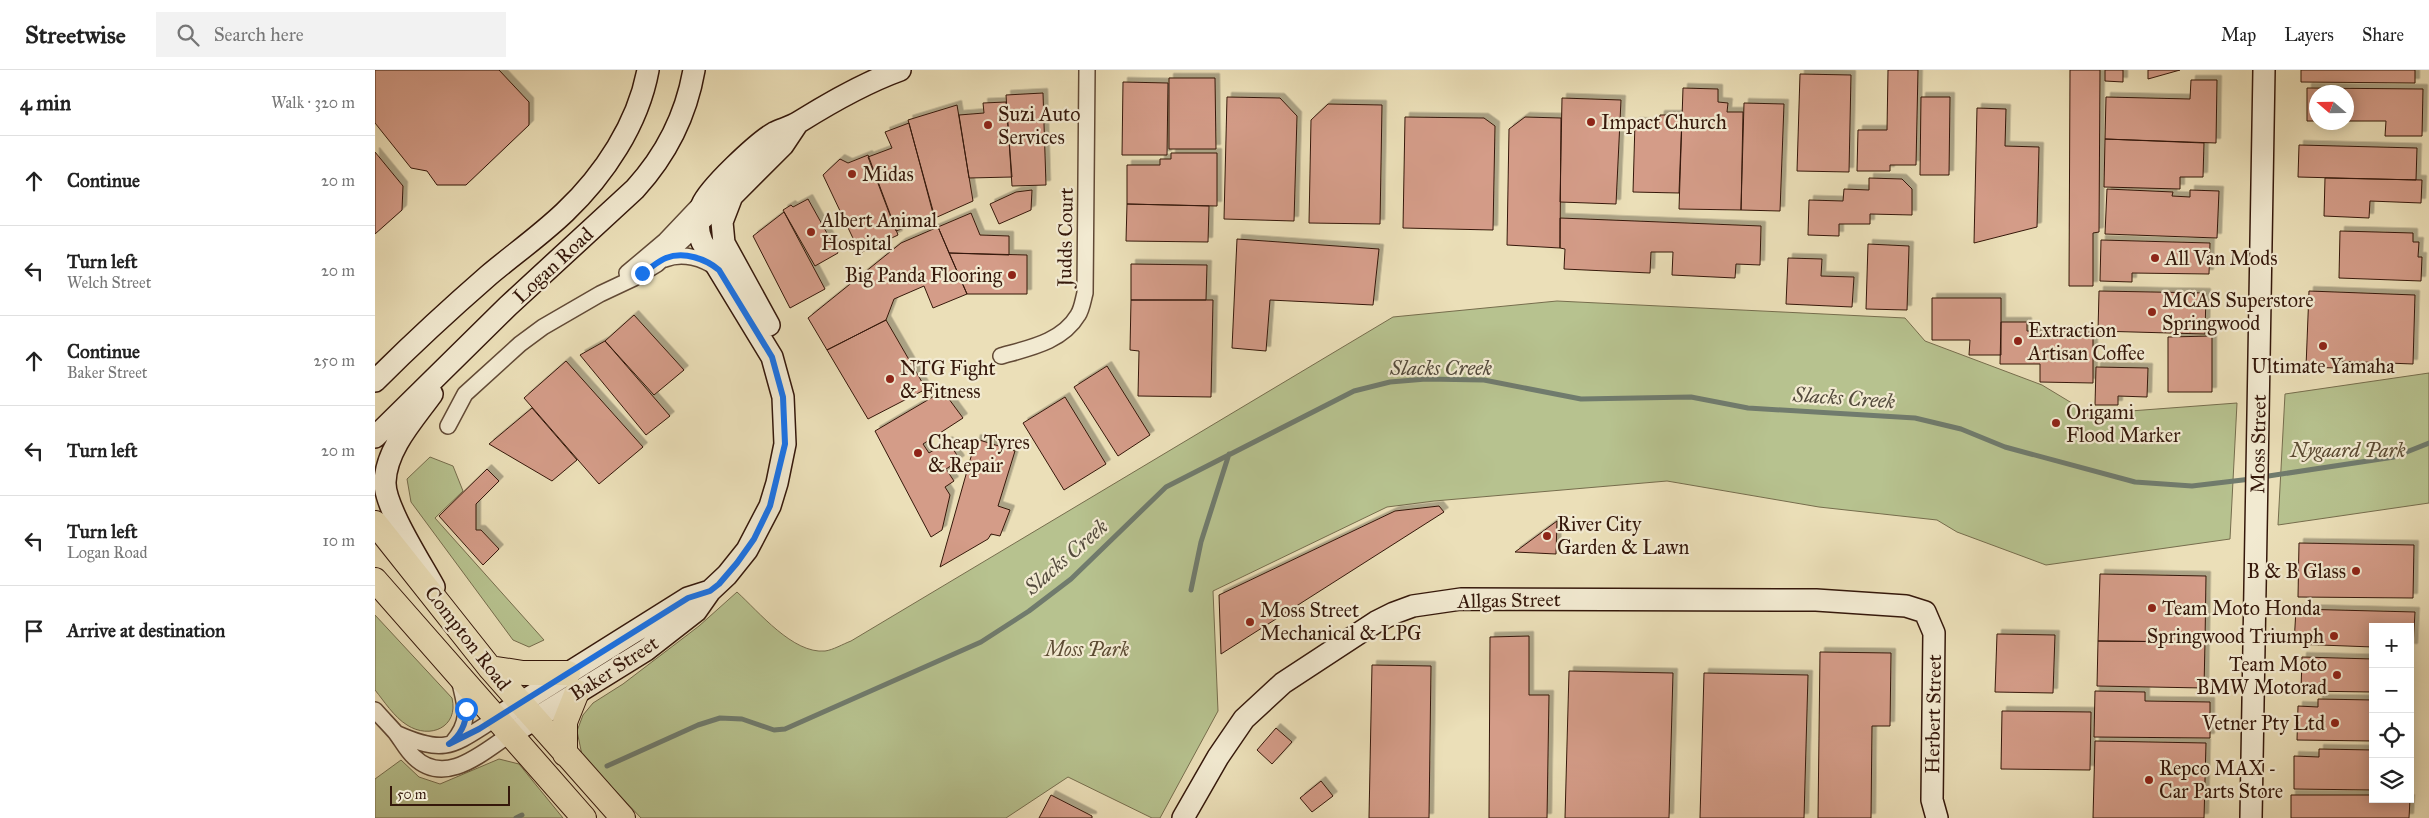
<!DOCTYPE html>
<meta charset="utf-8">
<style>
body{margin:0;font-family:"IM FELL Great Primer",serif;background:#f2f2f2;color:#222}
.controls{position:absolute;right:15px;bottom:15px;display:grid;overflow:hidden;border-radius:0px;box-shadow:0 2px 12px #0003}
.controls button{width:45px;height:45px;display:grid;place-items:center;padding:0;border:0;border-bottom:1px solid #e0e0e0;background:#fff;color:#222;font:25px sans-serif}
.compass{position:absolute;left:1934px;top:15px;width:45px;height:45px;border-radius:50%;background:#fff;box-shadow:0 2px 12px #0003;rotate:290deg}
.scale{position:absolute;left:15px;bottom:12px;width:120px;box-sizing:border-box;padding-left:5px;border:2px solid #35180b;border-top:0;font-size:14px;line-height:18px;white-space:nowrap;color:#35180b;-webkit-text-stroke:4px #f2ead1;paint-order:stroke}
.stop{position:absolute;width:15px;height:15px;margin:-11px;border:4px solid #1a73e8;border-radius:50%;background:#fff}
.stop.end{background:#1a73e8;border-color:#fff;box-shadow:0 1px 5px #0008}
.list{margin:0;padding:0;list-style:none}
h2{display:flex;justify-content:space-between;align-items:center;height:65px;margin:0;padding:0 20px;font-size:21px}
h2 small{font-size:16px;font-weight:400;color:#767676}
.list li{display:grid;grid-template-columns:32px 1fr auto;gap:15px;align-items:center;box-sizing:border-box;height:90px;padding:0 20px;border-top:1px solid #e0e0e0}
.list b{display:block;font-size:19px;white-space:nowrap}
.list p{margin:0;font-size:16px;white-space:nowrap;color:#767676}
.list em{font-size:16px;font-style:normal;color:#767676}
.icon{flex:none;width:28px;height:28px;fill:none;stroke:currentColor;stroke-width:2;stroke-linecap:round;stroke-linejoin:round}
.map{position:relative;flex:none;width:2054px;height:748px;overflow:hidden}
header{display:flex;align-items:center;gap:30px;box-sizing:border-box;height:70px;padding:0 25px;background:#fff;border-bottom:1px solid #e0e0e0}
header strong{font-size:24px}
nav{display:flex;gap:28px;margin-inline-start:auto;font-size:18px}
.search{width:350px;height:45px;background:#f2f2f2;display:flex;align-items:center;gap:12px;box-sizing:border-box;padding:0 18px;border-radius:0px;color:#767676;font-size:19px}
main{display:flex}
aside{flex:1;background:#fff}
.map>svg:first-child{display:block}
.green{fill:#b7c28f;stroke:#766d4d}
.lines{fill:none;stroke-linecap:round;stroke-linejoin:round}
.stream{stroke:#707b6d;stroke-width:5}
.building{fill:#d49c88;stroke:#35180b;filter:url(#shadow)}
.street-casing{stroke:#624a36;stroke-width:18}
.secondary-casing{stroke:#35180b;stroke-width:24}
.primary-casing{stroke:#35180b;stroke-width:26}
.street{stroke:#f2ead1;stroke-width:15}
.secondary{stroke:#f2ead1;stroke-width:21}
.primary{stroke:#ebdfb8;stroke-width:24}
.route{stroke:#1a73e8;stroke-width:6}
.poi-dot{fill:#8f2418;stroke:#f2ead1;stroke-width:2}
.labels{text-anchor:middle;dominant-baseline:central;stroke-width:4.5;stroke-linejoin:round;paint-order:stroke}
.poi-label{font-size:20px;fill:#35180b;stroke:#f2ead1;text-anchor:start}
.street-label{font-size:20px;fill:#35180b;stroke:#f2ead1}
.park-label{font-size:20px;font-style:italic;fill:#5c4b33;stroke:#f2ead1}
.water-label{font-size:21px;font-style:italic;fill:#534a3c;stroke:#f2ead1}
</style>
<header>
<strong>Streetwise</strong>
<div class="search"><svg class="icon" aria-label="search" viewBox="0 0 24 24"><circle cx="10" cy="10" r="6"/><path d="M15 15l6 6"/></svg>Search here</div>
<nav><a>Map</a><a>Layers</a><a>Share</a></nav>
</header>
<main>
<aside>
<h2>4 min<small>Walk · 320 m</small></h2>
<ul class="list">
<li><svg class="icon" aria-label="ahead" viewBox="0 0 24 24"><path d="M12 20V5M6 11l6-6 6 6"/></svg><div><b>Continue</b></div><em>20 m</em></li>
<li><svg class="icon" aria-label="left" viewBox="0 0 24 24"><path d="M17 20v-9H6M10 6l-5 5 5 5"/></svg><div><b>Turn left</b><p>Welch Street</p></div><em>20 m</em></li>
<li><svg class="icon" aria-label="ahead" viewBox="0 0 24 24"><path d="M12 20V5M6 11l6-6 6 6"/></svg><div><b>Continue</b><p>Baker Street</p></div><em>250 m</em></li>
<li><svg class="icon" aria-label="left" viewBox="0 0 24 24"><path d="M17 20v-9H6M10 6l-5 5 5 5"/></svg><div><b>Turn left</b></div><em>20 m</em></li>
<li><svg class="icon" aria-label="left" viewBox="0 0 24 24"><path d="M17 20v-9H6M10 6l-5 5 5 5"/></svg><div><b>Turn left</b><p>Logan Road</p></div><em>10 m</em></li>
<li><svg class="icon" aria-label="arrive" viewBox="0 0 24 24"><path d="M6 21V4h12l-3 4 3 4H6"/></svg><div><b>Arrive at destination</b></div></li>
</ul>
</aside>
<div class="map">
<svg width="2054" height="748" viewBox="0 0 2054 748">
<defs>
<filter id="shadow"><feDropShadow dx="4.5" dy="-4.5" stdDeviation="0" flood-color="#0004"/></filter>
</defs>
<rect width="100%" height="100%" fill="#ebdfb8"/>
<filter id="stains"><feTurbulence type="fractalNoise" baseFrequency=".004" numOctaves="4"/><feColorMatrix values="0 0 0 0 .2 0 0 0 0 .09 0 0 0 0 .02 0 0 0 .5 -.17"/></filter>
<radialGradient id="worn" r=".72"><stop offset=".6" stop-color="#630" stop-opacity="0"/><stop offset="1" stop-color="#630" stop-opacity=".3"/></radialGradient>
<path class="green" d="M1182 231 1530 248 1550 271 1667 315 1715 344 1862 333 1855 469 1671 495 1582 462 1562 450 1444 437 1292 411 1059 431 1012 437 838 521 843 641 785 748H777L693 707 631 748H266L207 685 202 661 208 645 218 633 248 614 324 556 362 522C384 542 418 584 450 581 458 580 468 574 476 571L1018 247Z
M2054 303V433L1903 455 1910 324Z
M55 387 78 396 88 421 60 448 169 570 154 577 138 570 36 432 32 409Z
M0 545 77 628C84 657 55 670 32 655 19 647 9 631 0 620Z
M124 689 144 694 188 748H0V709L26 690 44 707 65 714Z"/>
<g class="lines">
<path class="stream" d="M1887 407 2019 387 2054 373
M816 520 826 472 854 384
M232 696 323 655 345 648 367 649 399 660 410 659 606 572 654 541 696 509 791 417 979 321 1015 312 1051 309 1109 310 1206 329 1316 327 1373 338 1540 348 1586 359 1630 377 1760 412 1817 416 1876 409
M141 748 147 745"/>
</g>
<path class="building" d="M0 0H124L154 32V55L91 115H62L52 101 36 98 0 53Z
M1513 0H1543L1541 95H1515V101H1482L1483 60H1512Z
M1695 0H1725L1724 162 1718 163V216H1694Z
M1730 0H1748V12L1730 11Z
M1773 0H1805L1773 9Z
M1926 0H2040V13L1926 12Z
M1425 4 1476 5 1474 102 1422 101Z
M794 8H840L841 79H794Z
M1816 10H1842L1841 73 1730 69 1731 27 1815 29Z
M748 12 793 13 792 85H747Z
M1308 18 1343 19V32L1353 33 1352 42H1368L1366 140 1304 139Z
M1932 18 2048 19 2047 66H2010L2011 51H1972V22H1942V51H1932Z
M668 23 671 115 637 116 631 25Z
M852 27 905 28 922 46 919 151 849 149Z
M1546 27H1575L1574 105H1545Z
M1187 28 1246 30 1241 134 1185 132Z
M631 32 637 107 594 108 584 45 609 43 608 33Z
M1369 33 1409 34 1405 141 1366 140Z
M953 34 1007 35 1005 154 934 153 936 50Z
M582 35 598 131 560 148 533 50Z
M1602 38 1631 39 1630 76 1664 77 1662 157 1599 173Z
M1285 45H1307L1304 123 1258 122 1260 52 1284 53Z
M1030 47 1109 48 1120 56 1118 160 1028 158Z
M1150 47 1186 48 1185 178 1132 175 1134 59Z
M534 53 559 147 521 161 493 87 517 78 510 62Z
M1730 69 1829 73 1828 107H1805V119L1729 117Z
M1924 75 2042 78 2041 110 1923 107Z
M0 82 28 116 27 140 0 164Z
M796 83H842V136L752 134V95H785V89H796Z
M493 85 523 165 485 183 448 105 465 89 473 93Z
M1494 108 1527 109 1537 119V145L1495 144V154H1464V166L1433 165 1434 130 1468 131 1469 119 1494 120Z
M1950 108 2047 110 2046 133 1995 131 1994 148 1949 146Z
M1732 119 1798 122 1797 126 1815 127V120L1844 121 1842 168 1730 164Z
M657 120 656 140 624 154 615 134 641 122Z
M433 129 463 183 440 196 408 140 416 135 418 137Z
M752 134 834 136 833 172 751 171Z
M409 142 450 219 415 238 378 166Z
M596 143 605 165 634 166V185L574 183 563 157Z
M1185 148 1386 156 1385 195 1361 194 1360 208 1297 205 1298 182H1276L1275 203 1189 199 1190 179 1185 178Z
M563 157 592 224 558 238 549 216 519 229 511 250 452 280 433 248 526 173Z
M1965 161 2038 163V172H2044L2043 187H2047L2046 211 1964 208Z
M862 169 1004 179 998 235 895 230 891 281 857 278Z
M1726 170 1835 173 1834 204 1757 203V212L1725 211Z
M1493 174 1534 176 1532 240 1491 239Z
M574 183 652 185V224H592Z
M1413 188 1447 189 1446 206 1479 207 1477 237 1411 234Z
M756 194 832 195 831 230H756Z
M1724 221 1831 223 1830 264 1723 261Z
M1934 221 2040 225 2038 294 1961 291V298L1931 297Z
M1557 228H1626V285H1594L1595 270H1557Z
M756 230H838L836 327 763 326 764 281 755 280Z
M259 245 309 300 279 325 230 271Z
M511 250 551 319 493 349 452 280Z
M1626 252H1652V261L1718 262V313L1665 312V294H1625Z
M1837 266V322H1793V267Z
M230 271 295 346 271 365 205 285Z
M191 291 268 377 224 414 149 328Z
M732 296 775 365 743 386 699 317Z
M1721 297 1773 298 1772 327 1743 326V335H1720Z
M568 321 588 348 548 374 554 383 573 371 585 390 571 399 579 411 570 417 575 425 567 460 556 467 500 361Z
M690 327 731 394 689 420 648 353Z
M157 338 202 390 177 411 114 374Z
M601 369 640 381 623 436 635 440 625 466 616 464 613 469 565 497Z
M112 399 124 411 101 434V460H106L124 479 108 495 64 446Z
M1064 436 1069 442 846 584 844 525 1020 441Z
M1182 451 1181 484 1140 482Z
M1924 473 2039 475 2038 528 1923 527Z
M1725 504 1831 506 1830 572 1723 571Z
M1921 539 2040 542 2038 578H2035V557H1998V577L1919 574Z
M1622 564 1680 565 1678 623 1620 622Z
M1154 566V625H1174L1172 748H1114L1115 567Z
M1723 571 1830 572 1829 618 1722 616Z
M1445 582 1516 583 1515 656H1497L1496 748H1443Z
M1927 587 1998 589V622L1926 621Z
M997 595 1056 596 1054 748H994Z
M1194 601 1298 603 1294 748H1190Z
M1329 603 1433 605 1429 748H1325Z
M1720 621 1770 622V631L1835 632V668L1719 667Z
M1943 629 1998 630V671L1922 670 1923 636 1943 637Z
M1627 641 1716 642 1715 700 1626 699Z
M901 658 917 672 897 694 882 680Z
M1720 671 1831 673 1829 748H1718Z
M1944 679 1998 680V720L1919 719V686L1944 687Z
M946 711 958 726 937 742 925 728Z
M676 725 717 746V748H664Z
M1916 725H1998V729H2035L2034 748H1916Z"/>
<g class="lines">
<g class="street-casing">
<path id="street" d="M290 189C308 182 328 188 343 199
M252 203 290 171 326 133
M626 286C654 278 687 272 703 245 707 239 708 230 710 223L712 0
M73 356 90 324 145 274 168 257 225 224 259 208 282 194 355 127
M0 640C7 648 14 655 21 663 27 671 32 681 39 687 70 717 107 683 134 665
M23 664C71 685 77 676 120 649
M78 672C97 649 90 636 84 609"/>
</g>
<g class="secondary-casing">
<path id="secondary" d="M394 255 349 173 347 152 357 126 408 75 422 54
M0 311C37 274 75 239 114 205 139 184 166 165 190 142 229 105 263 54 273 0
M57 324C39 349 11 379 10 412 9 436 46 493 59 517
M0 367 133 236 260 119C291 85 311 46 319 0
M120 649 313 528 335 521
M134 665 271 580 321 541 335 521 352 505 372 480 395 436 402 413 410 374 408 327 397 287 327 172C322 160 322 147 327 135 334 118 382 73 399 63 407 59 416 57 424 52 456 32 489 13 525 0
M808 748 843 687 869 649 908 613 1001 552 1019 543 1038 536 1086 529 1441 530 1531 536 1550 542 1559 563 1557 730 1562 748
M1876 748 1889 0"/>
</g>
<g class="primary-casing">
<path id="primary" d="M0 453 115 598 248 748
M0 510 209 748
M115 598 148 603H193
M190 684V652L202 622"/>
</g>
<use href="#street" class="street"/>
<use href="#secondary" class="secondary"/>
<use href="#primary" class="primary"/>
</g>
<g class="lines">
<path class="route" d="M91 639C92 653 85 666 74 674L104 659 313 528 335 521 344 514 362 493 379 469 395 436 410 374 408 327 397 287 344 200C331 189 309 181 291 188 283 191 275 199 267 203"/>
</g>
<g class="poi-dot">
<circle cx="1216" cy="52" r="5"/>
<circle cx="613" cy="55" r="5"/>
<circle cx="477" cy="104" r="5"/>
<circle cx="436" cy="162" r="5"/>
<circle cx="1780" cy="188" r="5"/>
<circle cx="637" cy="205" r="5"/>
<circle cx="1777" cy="242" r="5"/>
<circle cx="1643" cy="271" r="5"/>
<circle cx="1948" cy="276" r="5"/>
<circle cx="515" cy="309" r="5"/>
<circle cx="1681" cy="353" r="5"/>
<circle cx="543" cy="383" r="5"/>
<circle cx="1172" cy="466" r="5"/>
<circle cx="1981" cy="501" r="5"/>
<circle cx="1777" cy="538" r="5"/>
<circle cx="875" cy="552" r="5"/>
<circle cx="1959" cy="566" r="5"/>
<circle cx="1962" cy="605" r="5"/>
<circle cx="1960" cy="653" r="5"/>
<circle cx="1774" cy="710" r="5"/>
</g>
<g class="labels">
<g class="poi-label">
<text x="623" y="44">Suzi Auto<tspan x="623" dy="23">Services</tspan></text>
<text x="1226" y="52">Impact Church</text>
<text x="487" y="104">Midas</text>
<text x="446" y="150">Albert Animal<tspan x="446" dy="23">Hospital</tspan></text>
<text x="1790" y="188">All Van Mods</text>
<text x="627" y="205" text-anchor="end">Big Panda Flooring</text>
<text x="1787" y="230">MCAS Superstore<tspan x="1787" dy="23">Springwood</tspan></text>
<text x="1653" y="260">Extraction<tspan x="1653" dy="23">Artisan Coffee</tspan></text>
<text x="1948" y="296" text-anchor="middle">Ultimate Yamaha</text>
<text x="525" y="298">NTG Fight<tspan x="525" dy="23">&amp; Fitness</tspan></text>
<text x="1691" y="342">Origami<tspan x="1691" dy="23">Flood Marker</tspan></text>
<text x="553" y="372">Cheap Tyres<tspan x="553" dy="23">&amp; Repair</tspan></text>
<text x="1182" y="454">River City<tspan x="1182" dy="23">Garden &amp; Lawn</tspan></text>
<text x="1971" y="501" text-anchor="end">B &amp; B Glass</text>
<text x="1787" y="538">Team Moto Honda</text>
<text x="885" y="540">Moss Street<tspan x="885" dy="23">Mechanical &amp; LPG</tspan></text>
<text x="1949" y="566" text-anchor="end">Springwood Triumph</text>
<text x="1952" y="594" text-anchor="end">Team Moto<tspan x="1952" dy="23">BMW Motorad</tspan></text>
<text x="1950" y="653" text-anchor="end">Vetner Pty Ltd</text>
<text x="1784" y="698">Repco MAX -<tspan x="1784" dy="23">Car Parts Store</tspan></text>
</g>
<g class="street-label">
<text transform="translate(690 167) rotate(-89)">Judds Court</text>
<text transform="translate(178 195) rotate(-43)">Logan Road</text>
<text transform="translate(1883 374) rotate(-89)">Moss Street</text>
<text transform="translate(1134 530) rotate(-1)">Allgas Street</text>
<text transform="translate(93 568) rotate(52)">Compton Road</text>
<text transform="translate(239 598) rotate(-33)">Baker Street</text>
<text transform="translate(1558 644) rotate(-89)">Herbert Street</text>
</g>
<g class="park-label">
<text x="1973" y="380">Nygaard Park</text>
<text x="712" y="579">Moss Park</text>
</g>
<g class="water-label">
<text x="1066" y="298">Slacks Creek</text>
<text transform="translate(1469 328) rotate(4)">Slacks Creek</text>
<text transform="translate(691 487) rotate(-41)">Slacks Creek</text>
</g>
</g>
<rect width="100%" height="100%" filter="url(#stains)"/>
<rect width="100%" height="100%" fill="url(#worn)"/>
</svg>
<div class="controls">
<button>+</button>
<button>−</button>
<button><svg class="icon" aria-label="locate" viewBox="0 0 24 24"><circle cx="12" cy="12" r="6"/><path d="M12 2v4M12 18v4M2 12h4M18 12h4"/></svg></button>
<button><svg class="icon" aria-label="layers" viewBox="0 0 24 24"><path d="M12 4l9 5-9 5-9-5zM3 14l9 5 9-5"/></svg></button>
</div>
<svg class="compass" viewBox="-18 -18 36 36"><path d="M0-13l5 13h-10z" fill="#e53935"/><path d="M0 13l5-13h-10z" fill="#767676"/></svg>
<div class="scale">50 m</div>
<div class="stop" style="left:91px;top:639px"></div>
<div class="stop end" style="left:267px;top:203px"></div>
</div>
</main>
